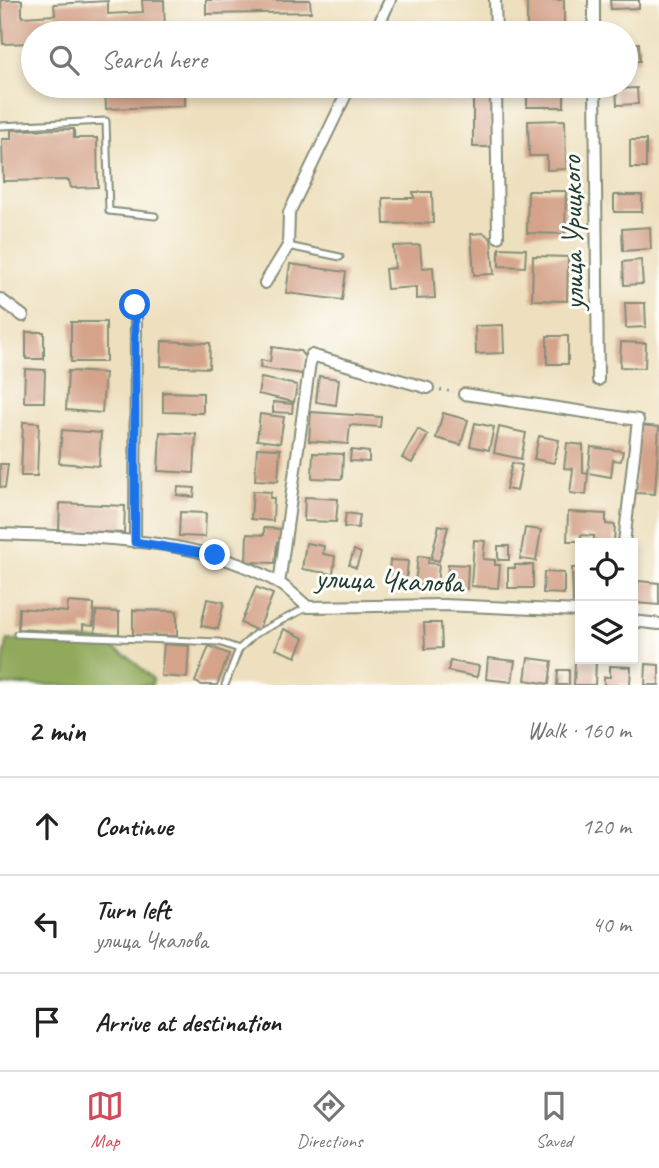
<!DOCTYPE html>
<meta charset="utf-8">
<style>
body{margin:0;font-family:Caveat,sans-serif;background:#f2f2f2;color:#222}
.controls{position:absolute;right:21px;bottom:21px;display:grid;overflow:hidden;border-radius:0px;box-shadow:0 4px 10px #0003}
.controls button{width:63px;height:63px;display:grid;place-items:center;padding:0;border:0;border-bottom:2px solid #e0e0e0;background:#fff;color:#222;font:35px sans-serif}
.stop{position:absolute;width:21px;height:21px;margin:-16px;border:5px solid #1a73e8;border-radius:50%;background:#fff}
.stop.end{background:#1a73e8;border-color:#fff;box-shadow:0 2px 7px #0008}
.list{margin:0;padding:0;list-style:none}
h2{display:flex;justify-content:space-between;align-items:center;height:91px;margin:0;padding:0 28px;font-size:30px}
h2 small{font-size:23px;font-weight:400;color:#767676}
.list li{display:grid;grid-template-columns:46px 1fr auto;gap:21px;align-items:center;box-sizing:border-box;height:98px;padding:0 28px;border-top:2px solid #e0e0e0}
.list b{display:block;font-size:26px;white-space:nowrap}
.list p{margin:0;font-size:23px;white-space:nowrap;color:#767676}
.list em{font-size:23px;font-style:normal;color:#767676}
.icon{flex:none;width:38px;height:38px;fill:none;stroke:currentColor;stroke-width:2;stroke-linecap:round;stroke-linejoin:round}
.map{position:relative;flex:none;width:659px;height:685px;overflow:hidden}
.search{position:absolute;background:#fff;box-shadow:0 4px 10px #0003;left:21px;right:21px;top:21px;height:77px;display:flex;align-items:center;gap:18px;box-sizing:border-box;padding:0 24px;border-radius:38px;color:#767676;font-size:26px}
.sheet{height:385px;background:#fff}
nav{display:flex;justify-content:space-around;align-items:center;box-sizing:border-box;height:98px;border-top:2px solid #e0e0e0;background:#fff;font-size:19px;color:#767676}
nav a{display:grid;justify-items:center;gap:4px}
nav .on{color:#d1495b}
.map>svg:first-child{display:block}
.forest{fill:#90a95a;stroke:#587347;stroke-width:2}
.building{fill:#d4a38a}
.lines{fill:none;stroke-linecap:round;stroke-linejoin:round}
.lane-casing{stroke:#868e79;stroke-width:9}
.street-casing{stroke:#868e79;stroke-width:14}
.path{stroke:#868e79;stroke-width:2.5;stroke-dasharray:2 5;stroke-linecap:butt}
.lane{stroke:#fff;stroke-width:5}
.street{stroke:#fff;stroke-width:10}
.route{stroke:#1a73e8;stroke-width:9}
.labels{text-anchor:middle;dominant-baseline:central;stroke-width:6;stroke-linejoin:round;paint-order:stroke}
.street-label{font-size:30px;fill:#1f3d34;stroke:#fdfcf7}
</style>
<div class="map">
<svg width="659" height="685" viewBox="0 0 659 685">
<rect width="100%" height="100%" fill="#fdfcf7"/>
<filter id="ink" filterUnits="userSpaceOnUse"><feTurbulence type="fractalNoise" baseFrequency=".0143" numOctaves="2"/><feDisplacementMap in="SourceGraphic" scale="14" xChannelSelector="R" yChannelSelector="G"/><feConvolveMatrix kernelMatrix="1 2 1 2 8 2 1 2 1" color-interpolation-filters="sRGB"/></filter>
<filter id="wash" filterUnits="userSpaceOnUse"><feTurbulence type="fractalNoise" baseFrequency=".00686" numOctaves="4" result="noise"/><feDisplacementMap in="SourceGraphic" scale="28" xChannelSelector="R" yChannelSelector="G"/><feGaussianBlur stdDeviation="1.57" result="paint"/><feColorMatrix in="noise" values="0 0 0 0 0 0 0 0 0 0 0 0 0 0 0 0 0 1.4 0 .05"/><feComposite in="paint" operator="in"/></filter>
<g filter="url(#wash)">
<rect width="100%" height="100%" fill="#eee0be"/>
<path class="forest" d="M7 640H98L129 657 153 679 152 685H0Z"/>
<g id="blocks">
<path class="building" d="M1 0H22V17L55 15 54 4 108 1V14L143 12 142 0H164L165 33H33V43L3 44Z
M206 0H310L311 12 206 14Z
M527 0H564V33H527Z
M610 0H639V8L611 9Z
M626 43H639L640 61H626Z
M105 86H185V106L106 109Z
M473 86H492V147H473Z
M527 86H564V107H527Z
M637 88 638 104 617 105 616 89Z
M565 120 566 169 547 170V156H529L528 121Z
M74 129V138H97L98 187 71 188 69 180 3 181 2 139H11V130Z
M630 140H646V168H630Z
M528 191H566L565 234 527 233Z
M413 192H432L433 223 384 224 383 198H414Z
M614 195H642V212H614Z
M650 227 651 249 623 251 622 229Z
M484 233 491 239 494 274 474 275 471 234Z
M420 245 422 268 433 267 435 298 416 299V287L387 289 385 269 395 268 393 246Z
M499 248 526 249 525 267 499 266Z
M533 256 568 257 567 301 532 300Z
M641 260 643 284 624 285 623 262Z
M290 264 346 272 342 300 286 293Z
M625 303H645L646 327 626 328Z
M71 322H106V362H71Z
M503 325 504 353 476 354 475 326Z
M26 332H44V359H26Z
M547 336H568V364H547Z
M162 341 210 343 209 368 161 366Z
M621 342 646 343 645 368 620 367Z
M272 347 300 351 305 357 303 374 260 368 261 360 270 362Z
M25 369 45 370 44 402H24Z
M68 371 105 373 102 413 66 410Z
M319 376 339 379 336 405 316 402Z
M261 378 297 385 294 402 258 394Z
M163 392 203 393V413L163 412Z
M273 402 293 404 292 413 273 412Z
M311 412 381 417 380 427 350 425 348 444 309 441Z
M443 413 468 420 461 445 436 438Z
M260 414 284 417 280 443 257 440Z
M23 422 39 423 37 476H21Z
M475 423 494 427 489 450 470 446Z
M639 425 659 427 655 494 635 493Z
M499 427 526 433 521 459 494 453Z
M418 429 428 435 412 463 402 458Z
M62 430 101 433 99 466 59 463Z
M160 432 196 434 194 473 158 471Z
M539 436 559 440 554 463 534 459Z
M567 443 583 445V473L588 474 586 495 570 493 573 469 564 468Z
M591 447 623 451 621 461 613 460 611 477 588 473Z
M257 448 280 449 278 481 255 480Z
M351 450 369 452V462L350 461Z
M313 453 343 454 342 479 312 478Z
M512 463 522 465 517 491 506 489Z
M0 464H8L5 488 0 487Z
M178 487 195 488 194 497 177 495Z
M253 491 271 492 270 498H274L273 521 251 519Z
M305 497 338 499 336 522 304 521Z
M60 503 125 506 124 533 59 530Z
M180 512 206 513 205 537 179 536Z
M568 512 606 514V524L615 525 614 543H594V536L581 535V541H567Z
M346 513 360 515 358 528 344 527Z
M439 525 448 527 439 561 431 559Z
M264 528 282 529 281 542H277L275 563 246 562 247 534 264 535Z
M525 528 541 530 536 561 520 559Z
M474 540 485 541 483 559 495 560V565H500L498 588 471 586Z
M306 543 324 546 323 554 335 556 333 574 302 569Z
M498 546H509V560H498Z
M354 550 361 553 356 568 349 565Z
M418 556 429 557 428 563 439 564 437 586 415 584Z
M390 560 408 561 406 584 388 583Z
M448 564 468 565 467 589 447 588Z
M515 565H533V588H508V568H515Z
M572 568H580V602H573Z
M544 572 564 573V594L543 593Z
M638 581 659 583V605L636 603Z
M256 587 273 594 258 631 241 623Z
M207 599 224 602 218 629 201 626Z
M68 602 94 604 93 626 83 625V633L18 629 19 608 67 612Z
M133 610 177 611V636L133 635Z
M96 611 119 612V634L95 633Z
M424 623H441L442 648 425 649Z
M284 629 304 638 296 657 276 649Z
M164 644 189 646 187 678 161 676Z
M209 646 229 654 217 685H202L195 682Z
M488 658 515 661 512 682 486 679Z
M528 658 552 661 549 684 525 680Z
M575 660 596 661 595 685H574Z
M450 661 479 666 477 677 448 671Z
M646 664 659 665V685H645Z
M610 666 631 667 630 685H604V677H610Z
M558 670H569V685H557Z"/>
</g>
</g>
<g filter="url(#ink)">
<use href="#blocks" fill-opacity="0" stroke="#868e79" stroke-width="2"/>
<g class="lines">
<g class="lane-casing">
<path id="lane" d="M0 126 106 121 109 211 155 216
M288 246 340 257
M17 634 219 642 239 649
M225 685 239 649 255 634 308 607"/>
</g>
<g class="street-casing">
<path id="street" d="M495 0 496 33
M594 0V33
M375 33 390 0
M496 86 498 237
M595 86 598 380
M265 283 288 246 289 213 350 86
M0 299 23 316
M464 394 638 420 624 543
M0 534C93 538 195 535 279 583 289 589 298 599 308 607L444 605 580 611
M135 542 136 305
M279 584 311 355 428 388
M633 621 659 624"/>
</g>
<path class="path" d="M440 390 454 392"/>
<use href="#lane" class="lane"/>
<use href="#street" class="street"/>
</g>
</g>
<g class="lines" filter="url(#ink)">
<path class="route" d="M135 305V542L215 555"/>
</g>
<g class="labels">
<g class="street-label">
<text transform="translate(572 233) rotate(-91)">улица Урицкого</text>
<text transform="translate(389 580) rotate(2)">улица Чкалова</text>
</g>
</g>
</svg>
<div class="controls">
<button><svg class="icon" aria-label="locate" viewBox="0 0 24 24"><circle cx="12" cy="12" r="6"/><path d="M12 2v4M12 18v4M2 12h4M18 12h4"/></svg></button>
<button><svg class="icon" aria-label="layers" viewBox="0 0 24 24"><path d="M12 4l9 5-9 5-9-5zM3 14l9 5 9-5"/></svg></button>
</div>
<div class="stop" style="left:135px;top:305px"></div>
<div class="stop end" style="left:215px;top:555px"></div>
<div class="search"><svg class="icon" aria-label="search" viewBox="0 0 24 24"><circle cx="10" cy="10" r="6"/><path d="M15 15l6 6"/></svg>Search here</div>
</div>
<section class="sheet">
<h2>2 min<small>Walk · 160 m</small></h2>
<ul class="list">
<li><svg class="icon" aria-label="ahead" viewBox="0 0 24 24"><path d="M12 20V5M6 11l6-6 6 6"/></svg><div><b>Continue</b></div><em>120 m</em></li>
<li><svg class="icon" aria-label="left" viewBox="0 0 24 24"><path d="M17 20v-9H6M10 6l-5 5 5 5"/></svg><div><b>Turn left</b><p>улица Чкалова</p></div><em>40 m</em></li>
<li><svg class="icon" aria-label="arrive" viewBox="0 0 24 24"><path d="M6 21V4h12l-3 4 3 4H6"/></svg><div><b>Arrive at destination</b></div></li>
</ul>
</section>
<nav>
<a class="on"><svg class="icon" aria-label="map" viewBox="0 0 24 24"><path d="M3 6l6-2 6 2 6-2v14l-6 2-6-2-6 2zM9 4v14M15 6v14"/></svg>Map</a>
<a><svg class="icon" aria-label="directions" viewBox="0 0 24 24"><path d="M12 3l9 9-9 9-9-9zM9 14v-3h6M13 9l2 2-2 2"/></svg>Directions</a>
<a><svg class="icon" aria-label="saved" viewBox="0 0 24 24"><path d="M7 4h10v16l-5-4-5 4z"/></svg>Saved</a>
</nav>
